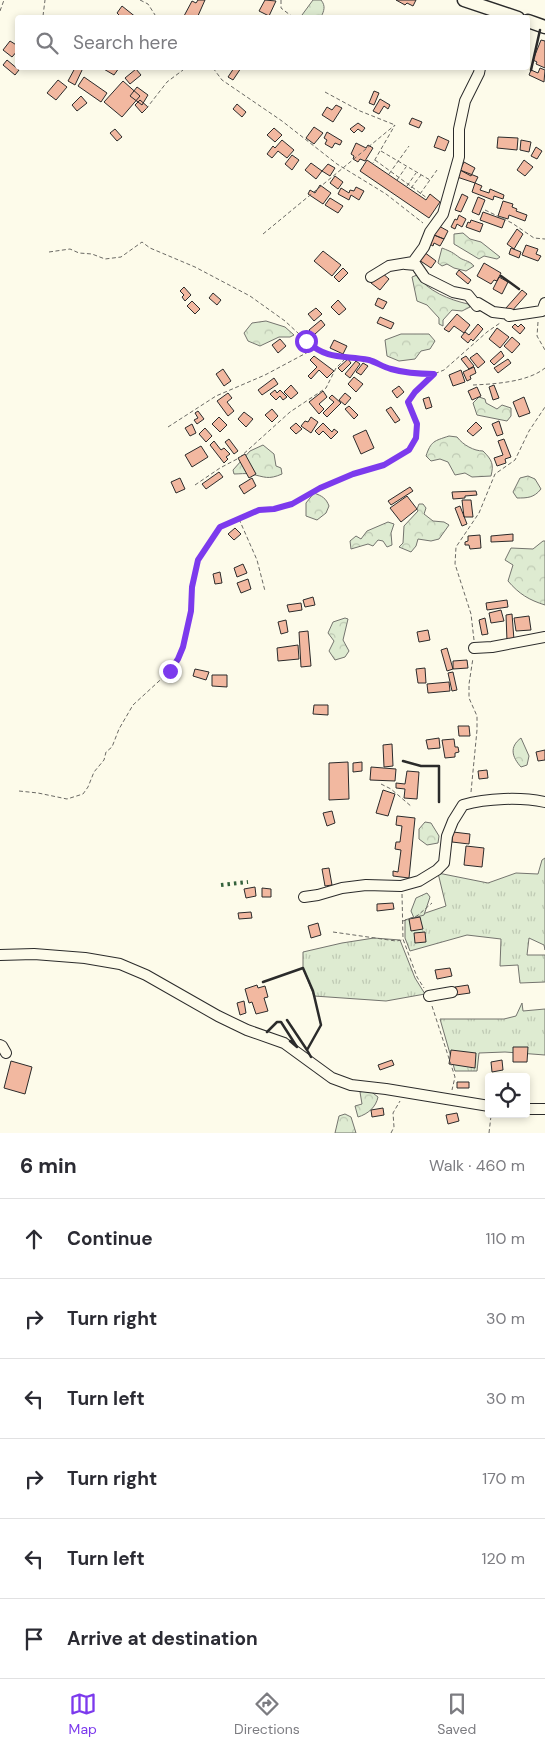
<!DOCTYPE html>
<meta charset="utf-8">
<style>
body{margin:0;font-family:"DM Sans",sans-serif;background:#f7f7f7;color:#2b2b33}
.controls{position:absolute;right:15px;bottom:15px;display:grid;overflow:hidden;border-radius:5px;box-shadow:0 2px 8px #0003}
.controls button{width:45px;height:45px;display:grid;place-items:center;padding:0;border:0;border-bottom:1px solid #e1e1e2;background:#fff;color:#2b2b33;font:25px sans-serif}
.stop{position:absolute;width:15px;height:15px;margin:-11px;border:4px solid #7c3aed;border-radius:50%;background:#fff}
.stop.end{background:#7c3aed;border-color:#fff;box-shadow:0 1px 5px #0008}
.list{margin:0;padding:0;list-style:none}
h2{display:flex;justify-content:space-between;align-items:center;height:65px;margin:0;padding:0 20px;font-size:21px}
h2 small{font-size:16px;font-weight:400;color:#7c7c81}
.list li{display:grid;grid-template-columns:32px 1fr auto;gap:15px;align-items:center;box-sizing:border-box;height:80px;padding:0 20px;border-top:1px solid #e1e1e2}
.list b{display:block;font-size:19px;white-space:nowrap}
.list em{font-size:16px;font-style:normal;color:#7c7c81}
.icon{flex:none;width:28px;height:28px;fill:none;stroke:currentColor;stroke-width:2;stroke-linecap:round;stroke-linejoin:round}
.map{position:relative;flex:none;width:545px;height:1133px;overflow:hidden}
.search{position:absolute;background:#fff;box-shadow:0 2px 8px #0003;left:15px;right:15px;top:15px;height:55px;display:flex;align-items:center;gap:12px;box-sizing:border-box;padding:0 18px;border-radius:5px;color:#7c7c81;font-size:19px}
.sheet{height:545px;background:#fff}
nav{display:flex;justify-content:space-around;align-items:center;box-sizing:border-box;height:70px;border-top:1px solid #e1e1e2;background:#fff;font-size:14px;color:#7c7c81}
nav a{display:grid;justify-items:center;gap:2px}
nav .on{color:#7c3aed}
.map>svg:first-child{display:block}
.grass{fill:url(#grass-tufts);stroke:#74746e}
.forest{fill:url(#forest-crowns);stroke:#74746e}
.building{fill:#f2b8a0;stroke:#2b2b2b}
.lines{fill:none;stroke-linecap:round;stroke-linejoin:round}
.minor-casing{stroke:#2b2b2b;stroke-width:12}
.major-casing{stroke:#2b2b2b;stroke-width:15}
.path{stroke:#6a6964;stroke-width:1;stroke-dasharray:4 2.5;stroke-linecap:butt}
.minor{stroke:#fdfbea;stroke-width:10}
.major{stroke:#fdfbea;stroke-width:12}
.hedge{stroke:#34623c;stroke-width:4;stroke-dasharray:2.5 4;stroke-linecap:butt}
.wall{stroke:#2b2b2b;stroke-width:2.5}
.route{stroke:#7c3aed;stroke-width:6}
</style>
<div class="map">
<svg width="545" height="1133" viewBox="0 0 545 1133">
<defs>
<pattern id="grass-tufts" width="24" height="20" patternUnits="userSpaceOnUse" patternTransform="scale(1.25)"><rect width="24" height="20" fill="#deebd1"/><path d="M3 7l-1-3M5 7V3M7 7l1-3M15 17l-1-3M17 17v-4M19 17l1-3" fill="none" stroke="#bfcab4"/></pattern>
<pattern id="forest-crowns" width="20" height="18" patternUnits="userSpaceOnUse" patternTransform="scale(1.25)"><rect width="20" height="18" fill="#deebd1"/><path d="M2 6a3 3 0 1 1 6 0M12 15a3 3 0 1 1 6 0" fill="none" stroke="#bfcab4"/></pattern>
</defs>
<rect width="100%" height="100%" fill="#fdfbea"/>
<path class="grass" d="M545 858V950L544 945 529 938 527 955H545V982L520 983 518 965 500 966 501 939 467 935 410 951 405 938V920L446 906 438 873 488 883 516 873 538 874 542 860Z
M374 938 400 940 415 978 425 994 386 1001 314 996 303 968V952L342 943Z
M522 1003 523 1011 545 1009V1055L505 1052 479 1053 477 1071H455L440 1019H504L516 1016Z"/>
<path class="forest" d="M313 0H321C326 6 324 11 321 17H302V15Z
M463 233 470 239 481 242 500 257 497 259 484 256 479 259 454 244V234Z
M442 248C452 252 452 252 460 258 465 261 470 261 474 266L466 271 454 268 447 264 442 266 438 263Z
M417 275C427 291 450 300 468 304L470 307 462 311 452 310 443 320V326L439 324V318L427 305 417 301 412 277Z
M266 321 285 327 294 335 290 337H279L260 346 248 341 244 333 252 323Z
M401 334H429L435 341 430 349 421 351 415 359 399 361 387 356 385 340Z
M479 397 485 399 486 403 497 409 502 405 511 408V416L507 421 477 415 473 403Z
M449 436 457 437C463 445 474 451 483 451 492 460 494 464 491 476L472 477 465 473 455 475 448 462 440 459 431 461 426 456C431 441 434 441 449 436Z
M263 445 274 454 276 466 281 468 282 474C268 480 265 477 251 474 246 473 239 474 234 474L233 470 250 451Z
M528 476 535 479 541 489C534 498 527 498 517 498L513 492 520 478Z
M314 493C322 496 326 498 329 506L326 513 317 520 306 516V503Z
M419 504H423L426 508 424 514 433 521 444 522 449 525 439 539 431 541 418 539 416 546 411 552 399 547 403 543 404 526 418 511 417 509Z
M388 522 394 524 391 533 392 545 387 547 383 541 378 540 373 546 368 544 351 549 350 541 356 536 361 539 367 531Z
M543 541H545V605C529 600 519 594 508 581L513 565 505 560 511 548 533 549Z
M345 618 348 619 343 640 349 651 345 657 335 660 329 651 334 641 328 633 333 622Z
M521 738 529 756 527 765 521 767C512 757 509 747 521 738Z
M425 822 431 823 439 836 438 843 427 845 419 839V829Z
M427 893 430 897 424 915 414 918 411 911 416 898Z
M369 1090 378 1097C376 1107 368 1114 358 1117L355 1106 362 1104 360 1092Z
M345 1114 351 1117 356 1133H335L339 1116Z"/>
<path class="building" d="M198 0H205L197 18 184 16 192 1 196 3Z
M265 0 276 1 269 16 259 11Z
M396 0H416L413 6 407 3 405 5Z
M122 6 137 18H122L117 13Z
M541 40 545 41V68L536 64 537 62 533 60Z
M10 41 18 46V50L12 57 3 50Z
M7 60 19 70 15 75 3 65Z
M75 68H83L75 85 68 81Z
M102 68H119L114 75Z
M234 68H241L233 80 228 77Z
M540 68 545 70 544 82 529 75 531 70 538 73Z
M136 69 141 75 130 84 125 78Z
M84 77 107 93 101 102 78 86Z
M58 80 67 87 56 100 47 93Z
M123 81 140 96 122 117 104 102Z
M137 87 148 95 142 105 130 96Z
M374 91 379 93 374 105 369 103Z
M81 96 87 103 77 111 72 105Z
M380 99 390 105 388 109 384 106 379 114 373 111Z
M140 100 148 107 142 113 135 105Z
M237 104 246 112 242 117 233 109Z
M336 105 342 108 333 122 322 115 327 107 332 110Z
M412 118 422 122 419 128 409 124Z
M358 123 365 128 362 132 358 129 354 133 350 129Z
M314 127 323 133 314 144 306 138Z
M274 128 282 135 275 142 267 135Z
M115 129 122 137 117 141 110 133Z
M327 132 342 141 340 145 335 143 332 148 325 144 327 140 324 138Z
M438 136 449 141 445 151 434 147Z
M498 137 518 138 517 150 497 148Z
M282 140 294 150 287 158 278 151 272 158 267 154 273 146 275 148Z
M521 140 531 142 529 152 520 150Z
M356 143 366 148 368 145 373 148 365 161 360 159 358 162 353 159 354 156 351 154Z
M536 147 542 151 537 159 531 156Z
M292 155 299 160 292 170 285 164Z
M367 160 426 200 430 194 440 202 429 218 360 171Z
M524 160 533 167 525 176 517 170Z
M464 162 475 168 471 176 460 170Z
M311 163 322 171 316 179 305 170Z
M328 164 335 168 330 176 322 171Z
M460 170 478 177 475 183 457 177Z
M335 176 343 182 338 189 330 183Z
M475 183 482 186 480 190 489 193 490 189 504 195 503 199 494 196 493 200 472 192Z
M320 185 331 193 323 204 308 194 310 190 315 193Z
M356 187 364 191 359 200 351 195 349 200 338 194 341 188 349 193 350 190 354 191Z
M462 194 468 197 461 212 455 210Z
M478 197 485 200 479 215 472 212Z
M330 198 343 206 338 213 325 205Z
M503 201 513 204 512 207 517 209 516 211 527 215 525 221 509 215 508 219 498 216Z
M483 212 505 220 502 228 480 220Z
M459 215 466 219 462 227 457 224 455 229 451 227 455 219 457 220Z
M471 220 483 224 480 232 466 227 468 222 470 223Z
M439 226 448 231 444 239 434 235Z
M517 229 523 234 514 249 507 244Z
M434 235 444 239 440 246 434 243 433 246 426 242Z
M526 245 538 249 536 254 541 256 538 261 522 255Z
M511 248 521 252 519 258 509 254Z
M323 251 341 265 332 276 314 261Z
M424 252 436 261 431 268 419 260Z
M484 263 501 273 497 281 494 280 491 284 477 276Z
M343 268 348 273 339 282 334 277Z
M459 270 471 280 468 284 456 274Z
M381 272 389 279 380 290 371 283Z
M499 277 508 282 502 294 493 289Z
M184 287 191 295 185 301 182 297 184 295 180 291Z
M522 290 527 294 511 312 506 308Z
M213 293 221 300 217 305 209 298Z
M378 298 387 302 383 309 375 305Z
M338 300 346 309 339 315 331 307Z
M192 301 200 309 195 314 187 306Z
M316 308 322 314 314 321 308 314Z
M457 314 470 325 464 333 454 326 449 332 444 329Z
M380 317 394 323 391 329 377 323Z
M321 320 325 325 314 335 309 330Z
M478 324 483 329 473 341 471 339 468 343 461 337 465 332 469 335Z
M515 324 518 327 521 324 525 328 520 334 512 327Z
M497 328 509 337 500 348 489 339Z
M512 337 520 344 512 353 504 346Z
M280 339 286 346 278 353 272 345Z
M334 340 347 346 343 354 330 348Z
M501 351 504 356 494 365 490 361Z
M477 353 485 362 478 368 470 358Z
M314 356 334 371 327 378 319 370 311 379 308 376 317 367 310 360Z
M466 356 474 366 469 369 461 359Z
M348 359 351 363 342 372 338 368Z
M508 359 511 363 498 373 494 368Z
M356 361 360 364 350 378 345 374Z
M363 363 368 366 361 375 356 372Z
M474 367 476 373 470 376 471 379 467 381 463 372Z
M223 369 231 381 224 386 216 374Z
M461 370 465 382 453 386 449 375Z
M354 377 363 384 356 392 348 384Z
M274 378 278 384 262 395 258 390Z
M291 385 298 393 291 399 284 392Z
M494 385 499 398 493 400 489 387Z
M399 386 404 392 397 398 392 391Z
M477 387 481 396 472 400 468 391Z
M275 390 277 393 280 390 287 397 283 400 280 396 276 400 270 394Z
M323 391 327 397 319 404 324 409 319 414 309 402Z
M228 393 232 398 227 402 234 411 228 416 217 401Z
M345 393 351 398 345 405 339 400Z
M332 395 341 403 327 417 323 413 334 402 329 398Z
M429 397 432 407 426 409 423 399Z
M524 397 530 413 519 417 513 402Z
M349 406 358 415 354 419 345 409Z
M391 407 400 420 395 423 386 410Z
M272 409 278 416 272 422 265 415Z
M198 411 204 419 197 424 194 420 198 418 195 413Z
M244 412 253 419 246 427 238 419Z
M219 417 227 425 220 432 212 424Z
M311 417 318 422 311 433 301 426 305 421 308 422Z
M499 421 503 434 497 436 492 424Z
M476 422 482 428 473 436 467 431Z
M296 423 302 429 296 434 290 428Z
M323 423 332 432 334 429 338 432 331 439 323 431 319 435 315 431Z
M192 424 196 433 190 436 185 428Z
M205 428 212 436 206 442 199 434Z
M366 430 374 448 361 454 353 436Z
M229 439 238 451 234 454 225 442Z
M504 439 511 457 505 459 506 463 497 466 494 458 503 455 498 441Z
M214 441 221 450 224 448 230 454 226 457 228 459 224 463 210 445Z
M201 446 208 457 192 467 185 455Z
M245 454 256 474 249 478 238 458Z
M219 472 223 477 206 489 202 484Z
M180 478 185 489 176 493 171 482Z
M252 478 256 486 244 494 239 486Z
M410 487 413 491 391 505 388 501Z
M476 491 477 495 465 496V498L453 499 452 492Z
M407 496 417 509 401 522 390 508Z
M462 500H471L473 517H464Z
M460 506 467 524 462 526 455 508Z
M235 528 241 534 234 540 228 534Z
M513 534V541L491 542V536Z
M480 535 481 548 470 549 469 545H465V542L468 541V536Z
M243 564 247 573 237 577 234 568Z
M220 572 222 583 215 584 213 574Z
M248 579 251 589 241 593 237 583Z
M313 597 315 605 305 607 303 600Z
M507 600 508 607 487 610 486 603Z
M301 603 302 610 289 612 287 605Z
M501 610 504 621 491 623 489 613Z
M512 614 514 640 507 641 506 615Z
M529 616 531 630 516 631 514 618Z
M485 618 488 634 482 635 479 620Z
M286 620 288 632 281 634 278 622Z
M428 630 430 640 419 642 417 632Z
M308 631 311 666 301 667 299 632Z
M298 645 299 659 278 661 277 648Z
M447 648 453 669 447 671 441 650Z
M467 660 468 668 453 669V661Z
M425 668 426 683H418L416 669Z
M195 669 209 672 206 680 193 676Z
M453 672 457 690 452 691 448 673Z
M212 675H227V687L212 686Z
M449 682 450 691 428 693 427 684Z
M314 705H328V715L313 714Z
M458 726H469L470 736H459Z
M439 738 440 748 428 749 426 740Z
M454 739 455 747H458L459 752 455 753V757L445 758 442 740Z
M392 744 393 766 384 767 383 745Z
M545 750V760L538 761 536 752Z
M348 762 349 799 329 800V763Z
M362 762V771L353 772V763Z
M371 767 396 769 395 781 370 780Z
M487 770 488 778 479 779 478 771Z
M407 771 419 772 417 799 404 798 405 789 396 788V783L405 784Z
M383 790 395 794 388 816 376 813Z
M332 811 335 823 327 826 323 813Z
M397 816 415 818 409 878 393 876V871L398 872 401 850 395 849 396 842H400L402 826 396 825Z
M453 832 470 834 469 844 452 842Z
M466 846 484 848 482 867 464 865Z
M329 868 332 885 325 886 322 869Z
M255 887 256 896 246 898 244 889Z
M262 888 271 889V897H262Z
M393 903 394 909 377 911V904Z
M251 912 252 918 239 919 238 913Z
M420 917 423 929 411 931 409 919Z
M318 923 321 935 311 938 308 926Z
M425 932 426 942 415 943 414 933Z
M450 968 452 976 437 979 435 970Z
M257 985 258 988 265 986 268 997 264 998 268 1011 256 1014 252 1002 249 1003 245 989Z
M468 985 470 993 456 995 455 987Z
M244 1001 246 1013 240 1015 237 1003Z
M513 1047H528L527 1062H513Z
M451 1050 476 1053 475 1068 449 1064Z
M392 1060 394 1065 380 1070 378 1065Z
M502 1060 503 1070 492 1072 491 1062Z
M11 1061 32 1067 25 1094 4 1088Z
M457 1082H469V1088H457Z
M383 1108 384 1115 372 1117 371 1110Z
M457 1113 459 1121 448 1124 446 1115Z"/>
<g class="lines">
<g class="minor-casing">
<path id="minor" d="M405 264 416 265 425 278 453 292 468 295 477 306 478 303 493 312 510 314 509 316 542 311 545 303
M371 277 389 266 413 262 424 247 430 232 443 214 459 157V129L465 101 479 73 480 68
M474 648 492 647 545 637
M304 897 318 895 342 888 366 885 401 886 419 881 437 870 444 863 447 836 453 821 463 805C487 798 521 797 545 802
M0 955 34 954 85 958 120 964 146 975 218 1016 247 1030 284 1043 332 1078 351 1085 386 1089 489 1106
M429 996 452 992
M0 1045 2 1046 6 1053
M526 1109H545"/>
</g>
<g class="major-casing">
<path id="major" d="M464 0 518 18
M528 21 545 27"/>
</g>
<path class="path" d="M140 0 148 4 157 18
M281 0V8L294 18
M0 11 4 0
M43 16 45 0
M213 68 222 80 282 121 337 164 386 194 423 223
M325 92 360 111 395 125
M146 109 167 82 183 70 182 68
M381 151 430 180
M375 160 427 198
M389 174 409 146
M397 180 406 167
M407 186 416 173
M411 188 421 175
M420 194 437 170
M485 210 512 223 534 238 545 239
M263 234 395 125 373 163
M49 252 70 249 79 253 92 254 105 259 121 257 142 242 150 248 195 267 250 296 285 321 312 346 322 353 333 356 370 360 391 369 409 373 434 374 444 370 487 332 500 323
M538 322 537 336 545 350
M473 385C495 384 528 382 545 368
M168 427 216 396 265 375 310 351 312 346
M195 485 220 468 239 458 290 412 326 388 336 368 346 358
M239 519 257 560 265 591
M474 640 471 614 455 564 456 547 479 513 495 474 515 460 529 431 545 407
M381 784 391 789 412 807
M19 791 38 793 67 799 83 794 88 787 94 772 104 760 106 752 112 747 119 729 133 705 170 671 178 659 183 647 191 611 192 587 198 560 220 527 259 510 274 509 292 504 320 488 353 474 384 465 409 450 417 438V424L408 402 415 392 434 374
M471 792 477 730V716L469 698V684L473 658
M402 894 403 939 417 977 424 988
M403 921 417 916 432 903
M333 932 396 941 402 940
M432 1006 455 1077 452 1090
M391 1133 394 1127 393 1113 400 1101
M489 1133 491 1116"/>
<use href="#minor" class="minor"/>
<use href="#major" class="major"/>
<path class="hedge" d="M221 885 248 882"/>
<path class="wall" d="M531 70 540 30
M501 276 519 289
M403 761 421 766H439V802
M263 982 303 968 313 991 321 1025 307 1050 311 1057
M287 1020 307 1050
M267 1032 277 1022H281L297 1047 290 1041"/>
</g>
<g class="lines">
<path class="route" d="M170 671 178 659 183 647 191 611 192 587 198 560 220 527 259 510 274 509 292 504 320 488 353 474 384 465 409 450 416 438 417 424 408 402 415 392 434 374C420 374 405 373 391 369 383 367 376 362 369 360 343 355 329 361 306 341"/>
</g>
</svg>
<div class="controls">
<button><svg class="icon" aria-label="locate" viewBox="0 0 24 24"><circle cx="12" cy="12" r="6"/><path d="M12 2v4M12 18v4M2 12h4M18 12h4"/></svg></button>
</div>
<div class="stop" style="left:306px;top:341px"></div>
<div class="stop end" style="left:170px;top:671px"></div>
<div class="search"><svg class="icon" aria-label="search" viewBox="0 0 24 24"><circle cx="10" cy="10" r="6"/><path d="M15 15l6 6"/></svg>Search here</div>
</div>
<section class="sheet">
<h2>6 min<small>Walk · 460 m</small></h2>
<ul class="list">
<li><svg class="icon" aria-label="ahead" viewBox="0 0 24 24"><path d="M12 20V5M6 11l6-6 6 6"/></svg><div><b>Continue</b></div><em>110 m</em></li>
<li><svg class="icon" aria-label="right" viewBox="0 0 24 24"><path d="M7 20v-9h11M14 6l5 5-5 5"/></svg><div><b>Turn right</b></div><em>30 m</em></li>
<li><svg class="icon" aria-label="left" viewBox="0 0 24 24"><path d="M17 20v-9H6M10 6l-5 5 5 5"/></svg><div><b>Turn left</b></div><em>30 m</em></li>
<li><svg class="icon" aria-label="right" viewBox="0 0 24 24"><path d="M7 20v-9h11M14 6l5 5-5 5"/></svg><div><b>Turn right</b></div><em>170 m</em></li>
<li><svg class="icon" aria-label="left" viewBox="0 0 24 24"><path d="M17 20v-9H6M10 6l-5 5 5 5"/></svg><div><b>Turn left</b></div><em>120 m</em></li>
<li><svg class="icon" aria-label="arrive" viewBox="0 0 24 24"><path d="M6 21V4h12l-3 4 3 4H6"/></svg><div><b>Arrive at destination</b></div></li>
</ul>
</section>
<nav>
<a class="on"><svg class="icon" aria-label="map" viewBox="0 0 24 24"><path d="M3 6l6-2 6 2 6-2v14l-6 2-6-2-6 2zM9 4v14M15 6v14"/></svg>Map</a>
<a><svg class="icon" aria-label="directions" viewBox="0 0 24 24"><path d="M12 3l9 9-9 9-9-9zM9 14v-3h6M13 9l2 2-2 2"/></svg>Directions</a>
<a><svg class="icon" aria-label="saved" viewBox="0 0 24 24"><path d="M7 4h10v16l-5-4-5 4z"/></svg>Saved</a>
</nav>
